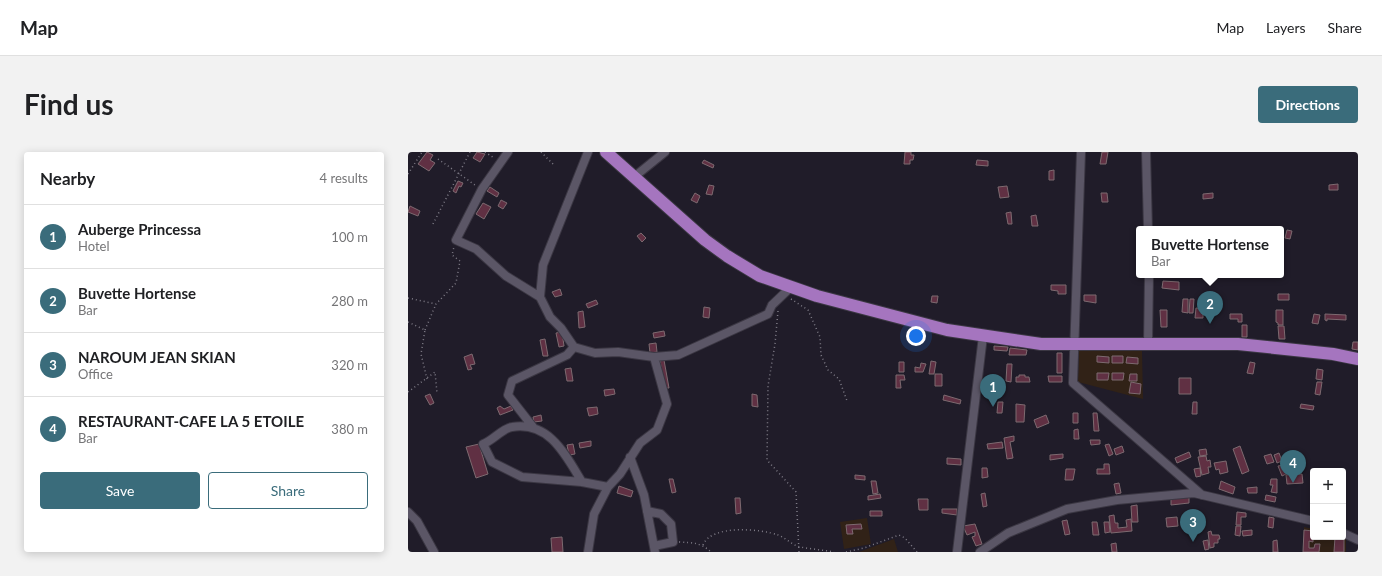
<!DOCTYPE html>
<meta charset="utf-8">
<style>
body{margin:0;font-family:Lato,sans-serif;background:#f2f2f2;color:#202124}
.controls{position:absolute;right:12px;bottom:12px;display:grid;overflow:hidden;border-radius:4px;box-shadow:0 2px 10px #0003}
.controls button{width:36px;height:36px;display:grid;place-items:center;padding:0;border:0;border-bottom:1px solid #e0e0e0;background:#fff;color:#202124;font:20px sans-serif}
.you{position:absolute;left:508px;top:184px;width:14px;height:14px;margin:-10px;border:3px solid #fff;border-radius:50%;background:#1a73e8;box-shadow:0 0 0 6px #1a73e833}
.badge{display:grid;place-items:center;width:26px;height:26px;border-radius:50%;background:#3a6c7b;color:#fff;font-size:13px;font-weight:700}
.pin{position:absolute;translate:-50% -33px;filter:drop-shadow(0 1px 2px #0008)}
.pin::after{content:'';position:absolute;top:21px;width:14px;height:12px;background:inherit;clip-path:polygon(0 0,100% 0,50% 100%)}
.popup{position:absolute;left:728px;top:74px;width:148px;height:52px;box-sizing:border-box;display:grid;place-content:center;border-radius:4px;background:#fff;filter:drop-shadow(0 1px 3px #0005);font-size:13px;white-space:nowrap;color:#757577}
.popup b{font-size:15px;color:#202124}
.popup::after{content:'';position:absolute;left:50%;top:100%;margin-left:-8px;border:8px solid transparent;border-top-color:#fff}
.list{margin:0;padding:0;list-style:none}
h2{display:flex;justify-content:space-between;align-items:center;height:52px;margin:0;padding:0 16px;font-size:17px}
h2 small{font-size:13px;font-weight:400;color:#757577}
.list li{display:grid;grid-template-columns:26px 1fr auto;gap:12px;align-items:center;box-sizing:border-box;height:64px;padding:0 16px;border-top:1px solid #e0e0e0}
.list b{display:block;font-size:15px;white-space:nowrap}
.list p{margin:0;font-size:13px;white-space:nowrap;color:#757577}
.list em{font-size:13px;font-style:normal;color:#757577}
.actions{display:flex;gap:8px;padding:12px 16px}
.actions a{flex:1;padding:9px 0;border:1px solid #3a6c7b;border-radius:4px;text-align:center;font-size:14px;color:#3a6c7b}
.actions .main{background:#3a6c7b;color:#fff}
.map{position:relative;flex:none;width:950px;height:400px;overflow:hidden;border-radius:4px}
header{display:flex;align-items:center;gap:24px;box-sizing:border-box;height:56px;padding:0 20px;background:#fff;border-bottom:1px solid #e0e0e0}
header strong{font-size:19px}
nav{display:flex;gap:22px;margin-inline-start:auto;font-size:14px}
.intro{display:flex;align-items:center;justify-content:space-between;box-sizing:border-box;height:96px;padding:0 24px}
h1{margin:0;font-size:28px}
.button{padding:10px 18px;border-radius:4px;background:#3a6c7b;color:#fff;font-size:14px;font-weight:700}
main{display:flex;gap:24px;padding:0 24px}
aside{flex:1;background:#fff;border-radius:4px;box-shadow:0 2px 10px #0003}
.map>svg:first-child{display:block}
.commercial{fill:#312217}
.building{fill:#603043;stroke:#7d6a70}
.lines{fill:none;stroke-linecap:round;stroke-linejoin:round}
.street-casing{stroke:#3b3743;stroke-width:10}
.primary-casing{stroke:#3b3743;stroke-width:14}
.path{stroke:#7f7c87;stroke-width:1.5;stroke-dasharray:1 3;stroke-linecap:butt}
.street{stroke:#5b5666;stroke-width:8}
.primary{stroke:#a575bf;stroke-width:12}
</style>
<header>
<strong>Map</strong>
<nav><a>Map</a><a>Layers</a><a>Share</a></nav>
</header>
<div class="intro"><h1>Find us</h1><a class="button">Directions</a></div>
<main>
<aside>
<h2>Nearby<small>4 results</small></h2>
<ul class="list">
<li><span class="badge">1</span><div><b>Auberge Princessa</b><p>Hotel</p></div><em>100 m</em></li>
<li><span class="badge">2</span><div><b>Buvette Hortense</b><p>Bar</p></div><em>280 m</em></li>
<li><span class="badge">3</span><div><b>NAROUM JEAN SKIAN</b><p>Office</p></div><em>320 m</em></li>
<li><span class="badge">4</span><div><b>RESTAURANT-CAFE LA 5 ETOILE</b><p>Bar</p></div><em>380 m</em></li>
</ul>
<div class="actions"><a class="main">Save</a><a>Share</a></div>
</aside>
<div class="map">
<svg width="950" height="400" viewBox="0 0 950 400">
<rect width="100%" height="100%" fill="#201c29"/>
<path class="commercial" d="M671 198H734L735 247 670 230Z
M459 366 463 392 436 397 432 370Z
M896 375 905 377V385H935L938 383V400H895Z
M486 387 490 400H451Z"/>
<path class="building" d="M19 0 25 3 22 8 27 11 21 19 10 12Z
M69 0 77 2 72 10 65 6Z
M497 0H503V3H506L505 8H502V12H496Z
M694 0H700L698 12H692Z
M296 8 306 13 305 16 294 11Z
M569 8 580 9V14L568 13Z
M646 18V28H641V19Z
M50 29 55 31 53 35 51 34 48 41 45 39Z
M930 32V38H921V33Z
M301 33 306 34 304 43 298 42Z
M599 34 601 45 592 46 590 35Z
M82 35 91 41 89 45 79 39Z
M287 41 292 44 289 51 283 48Z
M693 41H699L700 50H694Z
M805 41V46L795 47V42Z
M93 48 99 51 95 57 90 54Z
M75 51 83 55 76 67 68 62Z
M2 54 12 59 10 64 0 60Z
M603 60 604 72H600L598 61Z
M628 63 630 74H624L623 64Z
M879 78 884 79 882 87 877 86Z
M233 81 238 86 234 90 229 84Z
M755 129 771 130V138L754 136Z
M643 133H658V142H650V139L643 138Z
M152 137 154 143 147 145 144 140Z
M870 142H881V148H870Z
M676 143H688V151L676 149Z
M524 144H530L529 151 523 150Z
M775 147H780V161L774 160Z
M782 147H786L785 161H781Z
M796 147 801 148V156L795 155Z
M188 148 190 152 180 156 178 152Z
M296 155 302 156 301 166 295 165Z
M788 156 795 157V166H787Z
M752 158H759V175H753Z
M868 158H875V173H870V171L868 170Z
M175 159 177 175 171 176 170 160Z
M822 162H834V170H830V167H822Z
M906 162 912 163 910 172 904 171Z
M917 162 938 163V168L919 167V169L917 168Z
M834 173H839V185H834Z
M870 174H876L877 187H871Z
M256 179 257 184 246 186 245 181Z
M154 180 156 194 151 195 148 181Z
M137 187 140 204H135L132 188Z
M945 190H950V198L944 197Z
M248 191 249 200 242 201 241 192Z
M586 194 600 195 599 199 586 198Z
M602 196 619 198 618 203H601Z
M649 201H654V221H649Z
M64 202 67 212 62 213 64 217 60 218 56 205Z
M689 204 701 205V211L689 210Z
M704 204H715V211H704Z
M719 205 730 206V212L718 211Z
M256 208 261 236H257L252 209Z
M523 209 528 210 526 222H521Z
M491 210H496V220H491Z
M842 210 847 211 845 222 839 221Z
M513 211 518 212 515 220H507V215L512 216Z
M599 212H604L603 230 598 229Z
M163 216 165 229H159L157 217Z
M909 217 915 218 914 228 908 227Z
M689 221H701L700 228H689Z
M704 221H716L715 228H704Z
M527 222H534V234H527Z
M722 222H729V229H721Z
M488 223H496L497 228H492L493 236H488Z
M611 223H617V225H621L622 230H608V225H611Z
M640 224H654V230H641Z
M771 226H783V242H771Z
M723 230 733 232 732 242 721 241Z
M909 230H914L912 243 907 242Z
M206 237 207 242 197 244 196 238Z
M22 242 26 251 22 253 17 244Z
M344 242 349 243 350 255 344 254Z
M536 243 553 248 552 252 535 248Z
M590 250H595L594 261H589Z
M785 250H789V262H784Z
M608 252 617 253 616 270H608Z
M893 252 906 254 905 258 892 256Z
M92 254 96 257 103 254 105 258 92 263 89 256Z
M189 255 190 262 181 264 179 256Z
M665 261H670V271H665Z
M685 261H689L691 279H686Z
M133 263 134 269 126 270 125 265Z
M638 263 641 271 629 276 626 268Z
M670 277 671 287H666V278Z
M606 284V289L602 290 605 306 599 307 596 286Z
M682 288H692V292L683 293Z
M183 289V294L172 296 171 291Z
M594 290 595 296 580 297 579 292Z
M71 292 80 322 68 326 58 295Z
M165 292 167 302 161 303 159 293Z
M701 292 705 302 701 304 697 293Z
M714 294 716 300 708 303 706 297Z
M832 294 841 319 834 322 825 297Z
M798 297 799 303 792 304 791 298Z
M781 300 783 305 769 311 767 306Z
M871 301 874 309 869 311 866 303Z
M655 302V306L642 308V303Z
M863 302 866 310 859 312 856 304Z
M798 304 799 309 802 308 803 315H800L801 321 794 323 790 305Z
M539 306 553 307V313L539 312Z
M818 309 820 320 812 322 811 317 808 318 806 311Z
M696 312H701L702 322H689V317H696Z
M875 313 880 321 874 324 870 314Z
M574 316H579L580 325 574 326Z
M792 316 793 324 788 325 786 317Z
M658 317H667L665 328H657Z
M894 322 895 331 879 332 878 323Z
M447 323 457 324V328L447 327Z
M261 327H265L268 340 264 341Z
M863 327H869V341L863 340 865 333H862Z
M463 329H468L470 341 465 342Z
M813 329 827 335 825 342 811 337Z
M711 331 713 341 708 342 706 332Z
M211 334 225 339 223 345 209 341Z
M849 335V341H840L839 336Z
M577 341 579 354 575 355 573 342Z
M472 342 473 346 460 348V344Z
M858 343 868 345 867 350 857 348Z
M781 345V351L763 353V347Z
M327 346H332L333 361 328 362Z
M510 347H520V358H511Z
M729 353 730 370H724L723 354Z
M534 357H549V363L534 361Z
M462 359H474V364H462Z
M829 360 838 361V365H833V373H828Z
M706 363 707 371H710V376L719 375 718 368 723 367 724 379 703 381 701 364Z
M769 365 770 374 759 375 758 366Z
M861 365 866 366 865 376 860 375Z
M659 368 662 382 657 383 654 369Z
M684 370H689L691 383H685Z
M696 370H701L702 380 697 381Z
M453 372 454 377H444L445 382H439L438 373Z
M567 372 574 392 568 394 564 385 567 384V380L559 383 555 374Z
M828 374H833L832 384 827 383Z
M844 378V383L835 384 834 379Z
M896 378 905 379V390L901 389V396H906L907 392H912L911 400H895Z
M803 379 804 383H811L812 387H810V391H806V395L802 396 800 380Z
M154 385 155 400H144L143 386Z
M927 385H936V400H926Z
M800 388 801 397 797 398 795 389Z
M869 388 870 400H865V389Z
M708 391 709 400H704L703 392Z"/>
<g class="lines">
<g class="street-casing">
<path id="street" d="M100 0 74 37 48 88 68 97 98 124 132 145
M180 0 135 113 132 145 142 165 153 176 166 195 187 201 210 200 246 205 270 203 360 162 364 153 384 134
M673 0 665 231 794 343
M738 0 740 77
M226 25 257 0
M740 192 741 123
M125 275 100 243 104 229 159 203 166 195
M222 305 236 343 247 400
M174 330C157 302 141 269 104 275 95 276 84 289 75 292L84 310 114 325 174 330 200 335
M239 359 253 362 263 372 265 390 246 394
M0 360 9 369 26 400
M935 381 950 388
M180 400 186 362 200 335 212 322 232 291 249 278 259 252 246 205
M549 400 575 184
M572 400 600 381 659 357 709 348 786 341 905 369"/>
</g>
<g class="primary-casing">
<path id="primary" d="M198 0 297 88 319 104 352 124 409 144 539 178 633 192H830L925 202 950 207"/>
</g>
<path class="path" d="M77 0 86 6
M133 0 145 12
M30 7 67 33
M0 22 14 0
M25 72 62 0
M0 146 28 152 48 131 52 109 44 103 46 95
M383 147 400 158 412 185 413 203 420 218 431 227 439 249
M370 159 367 192 360 234 359 308 388 340 391 400
M0 170 17 178 13 202 19 227
M17 178 28 152
M0 240 27 220 29 241
M271 390C285 391 292 390 303 400
M295 393C303 372 354 377 370 383 378 386 384 393 392 395 403 397 415 398 426 400
M438 400 456 396 491 383 497 386 509 400"/>
<use href="#street" class="street"/>
<use href="#primary" class="primary"/>
</g>
</svg>
<div class="controls">
<button>+</button>
<button>−</button>
</div>
<div class="you"></div>
<div class="pin badge" style="left:585px;top:255px">1</div>
<div class="pin badge" style="left:802px;top:172px">2</div>
<div class="popup"><b>Buvette Hortense</b>Bar</div>
<div class="pin badge" style="left:785px;top:390px">3</div>
<div class="pin badge" style="left:885px;top:331px">4</div>
</div>
</main>
